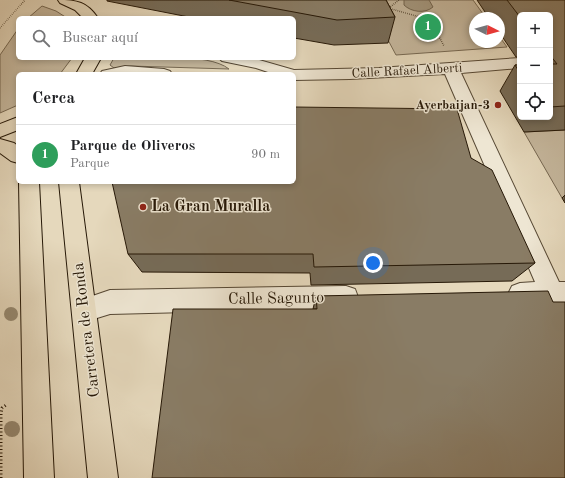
<!DOCTYPE html>
<html lang="es">
<meta charset="utf-8">
<style>
body{margin:0;font-family:"Old Standard TT",serif;background:#f6f6f6;color:#202124}
.controls{position:absolute;right:12px;top:12px;display:grid;overflow:hidden;border-radius:6px;box-shadow:0 2px 6px #0003}
.controls button{width:36px;height:36px;display:grid;place-items:center;padding:0;border:0;border-bottom:1px solid #e0e0e0;background:#fff;color:#202124;font:20px sans-serif}
.compass{position:absolute;left:469px;top:12px;width:36px;height:36px;border-radius:50%;background:#fff;box-shadow:0 2px 6px #0003;rotate:96deg}
.you{position:absolute;left:373px;top:263px;width:14px;height:14px;margin:-10px;border:3px solid #fff;border-radius:50%;background:#1a73e8;box-shadow:0 0 0 6px #1a73e833}
.badge{display:grid;place-items:center;width:26px;height:26px;border-radius:50%;background:#db2777;color:#fff;font-size:13px;font-weight:700}
.pin{position:absolute;translate:-50% -50%;border:2px solid #fff;box-shadow:0 1px 4px #0006}
.list{margin:0;padding:0;list-style:none}
h2{display:flex;justify-content:space-between;align-items:center;height:52px;margin:0;padding:0 16px;font-size:17px}
h2 small{font-size:13px;font-weight:400;color:#757577}
.list li{display:grid;grid-template-columns:26px 1fr auto;gap:12px;align-items:center;box-sizing:border-box;height:60px;padding:0 16px;border-top:1px solid #e0e0e0}
.list b{display:block;font-size:15px;white-space:nowrap}
.list p{margin:0;font-size:13px;white-space:nowrap;color:#757577}
.list em{font-size:13px;font-style:normal;color:#757577}
.icon{flex:none;width:22px;height:22px;fill:none;stroke:currentColor;stroke-width:2;stroke-linecap:round;stroke-linejoin:round}
.map{position:relative;flex:none;width:565px;height:478px;overflow:hidden}
.search{position:absolute;background:#fff;box-shadow:0 2px 6px #0003;left:16px;top:16px;width:280px;height:44px;display:flex;align-items:center;gap:10px;box-sizing:border-box;padding:0 14px;border-radius:6px;color:#757577;font-size:15px}
.panel{position:absolute;background:#fff;box-shadow:0 2px 6px #0003;left:16px;top:72px;width:280px;height:112px;border-radius:6px}
.map>svg:first-child{display:block}
.green{fill:#c5b79d;stroke:#766852}
.water{fill:#a4977e;stroke:#72644e}
.lines{fill:none;stroke-linecap:round;stroke-linejoin:round}
.minor-casing{stroke:#564834;stroke-width:2}
.major-casing{stroke:#261807;stroke-width:2}
.path-far1{stroke:#261807;stroke-width:1.5;stroke-dasharray:0.5 1.5;stroke-linecap:butt}
.path{stroke:#261807;stroke-width:3;stroke-dasharray:1 2.5;stroke-linecap:butt}
.minor{fill:#eee6d3;fill-rule:evenodd}
.major{fill:#e5d8bc;fill-rule:evenodd}
.tree{fill:#968971}
.wall{fill:#766b57;stroke:#261807}
.building{fill:#897c65;stroke:#261807}
.poi-dot{fill:#8f2418;stroke:#eee6d3;stroke-width:1.5}
.labels{text-anchor:middle;dominant-baseline:central;stroke-width:3;stroke-linejoin:round;paint-order:stroke}
.far-street-label{font-size:13px;fill:#261807;stroke:#eee6d3}
.far-poi-label{font-size:13px;font-weight:bold;fill:#261807;stroke:#eee6d3;text-anchor:end}
.poi-label{font-size:16px;font-weight:bold;fill:#261807;stroke:#eee6d3;text-anchor:start}
.street-label{font-size:16px;fill:#261807;stroke:#eee6d3}
</style>
<div class="map">
<svg width="565" height="478" viewBox="0 0 565 478">
<rect width="100%" height="100%" fill="#e5d8bc"/>
<filter id="stains"><feTurbulence type="fractalNoise" baseFrequency=".005" numOctaves="4"/><feColorMatrix values="0 0 0 0 .2 0 0 0 0 .09 0 0 0 0 .02 0 0 0 .5 -.17"/></filter>
<radialGradient id="worn" r=".72"><stop offset=".6" stop-color="#630" stop-opacity="0"/><stop offset="1" stop-color="#630" stop-opacity=".3"/></radialGradient>
<path class="green" d="M283 0H473L486 18H475V42H499V36L507 47 396 55 372 10Z
M42 6 56 11 67 18H28Z
M18 29V58H72L60 74H18V105L0 113V55Z
M114 58C141 58 208 52 229 69L131 66 114 68 110 65Z
M565 130V198H562L524 132Z"/>
<path class="water" d="M404 0H429L433 7C425 14 411 12 404 5Z"/>
<g class="lines">
<g class="minor-casing">
<path id="minor" d="M219 58H252L294 70 379 68 520 58V68L461 73 559 282H565V335L556 332 545 305H520L512 302 508 294 512 286 520 283 535 282 445 74 350 79 294 80V74H274L256 68 222 61Z
M125 66 164 69 170 71 172 74H100L102 71Z
M346 286 355 289 358 297 355 305 346 308 110 314 84 322 75 318 72 310 75 302 110 290Z"/>
</g>
<g class="major-casing">
<path id="major" d="M58 0C77 0 87 2 98 18H83L75 10 60 3Z
M85 58H101L92 74H76Z
M18 117V130L0 137V124Z
M0 139 14 143 18 146V163L11 161 0 153Z
M19 182H39L54 478H24Z
M59 182H79L118 478H88Z"/>
</g>
<path class="path-far1" d="M388 8 430 20 444 46
M389 8 399 0
M0 28 25 0"/>
<path class="path" d="M1 478V414L2 408 6 405"/>
<use href="#minor" class="minor"/>
<use href="#major" class="major"/>
</g>
<g class="tree">
<circle cx="11" cy="314" r="7"/>
<circle cx="12" cy="429" r="8"/>
</g>
<path class="wall" d="M107 0H386L395 17 388 43 334 45 294 38V18H194L107 1Z
M477 0H565V130L524 132 500 91 515 65H520V117H550V15H520V57H516L499 32V18H489Z
M471 158 535 263 512 281 311 285 310 273 142 272 128 254Z
M565 195V203L562 198Z
M316 296 553 302 313 309Z"/>
<path class="building" d="M229 0H386L395 17 337 20Z
M507 0H565V106L550 107V64H557L550 55V15H520V17Z
M515 65H520V73Z
M294 107 457 109 471 158 492 170 535 263 314 267 313 254H128L112 182H294Z
M548 291 553 302H565V478H152L173 309H317L316 296Z"/>
<g class="poi-dot">
<circle cx="498" cy="105" r="4"/>
<circle cx="143" cy="207" r="4"/>
</g>
<g class="labels">
<g class="far-street-label">
<text transform="translate(407 71) rotate(-3)">Calle Rafael Alberti</text>
</g>
<g class="far-poi-label">
<text x="490" y="105">Ayerbaijan-3</text>
</g>
<g class="poi-label">
<text x="151" y="207">La Gran Muralla</text>
</g>
<g class="street-label">
<text transform="translate(276 299) rotate(-1)">Calle Sagunto</text>
<text transform="translate(87 330) rotate(-97)">Carretera de Ronda</text>
</g>
</g>
<rect width="100%" height="100%" filter="url(#stains)"/>
<rect width="100%" height="100%" fill="url(#worn)"/>
</svg>
<div class="controls">
<button>+</button>
<button>−</button>
<button><svg class="icon" aria-label="locate" viewBox="0 0 24 24"><circle cx="12" cy="12" r="6"/><path d="M12 2v4M12 18v4M2 12h4M18 12h4"/></svg></button>
</div>
<svg class="compass" viewBox="-18 -18 36 36"><path d="M0-13l5 13h-10z" fill="#e53935"/><path d="M0 13l5-13h-10z" fill="#757577"/></svg>
<div class="you"></div>
<div class="pin badge" style="left:428px;top:27px;background:#2e9e5b">1</div>
<div class="search"><svg class="icon" aria-label="search" viewBox="0 0 24 24"><circle cx="10" cy="10" r="6"/><path d="M15 15l6 6"/></svg>Buscar aquí</div>
<section class="panel">
<h2>Cerca<small></small></h2>
<ul class="list">
<li><span class="badge" style="background:#2e9e5b">1</span><div><b>Parque de Oliveros</b><p>Parque</p></div><em>90 m</em></li>
</ul>
</section>
</div>
